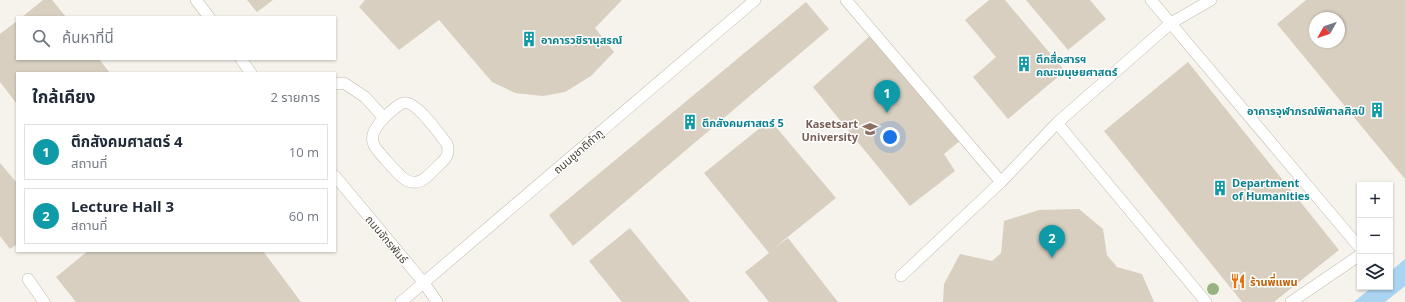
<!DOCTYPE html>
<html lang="th">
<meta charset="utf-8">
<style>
body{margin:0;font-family:"Open Sans","Noto Sans Thai",sans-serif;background:#f2f2f3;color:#1f2937}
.controls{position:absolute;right:12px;bottom:12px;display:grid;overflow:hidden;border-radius:0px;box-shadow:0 1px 3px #0004}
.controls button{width:36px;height:36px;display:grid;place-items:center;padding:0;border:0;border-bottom:1px solid #e0e1e3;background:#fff;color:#1f2937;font:20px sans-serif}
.compass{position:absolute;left:1309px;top:12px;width:36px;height:36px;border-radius:50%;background:#fff;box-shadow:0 1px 3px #0004;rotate:230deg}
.you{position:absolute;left:890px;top:137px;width:14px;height:14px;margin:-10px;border:3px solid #fff;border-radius:50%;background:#1a73e8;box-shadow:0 0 0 6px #1a73e833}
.badge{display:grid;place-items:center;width:26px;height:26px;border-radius:50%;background:#1a73e8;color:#fff;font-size:13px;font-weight:700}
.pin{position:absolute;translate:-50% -33px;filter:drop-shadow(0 1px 2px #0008)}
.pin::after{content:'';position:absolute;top:21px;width:14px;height:12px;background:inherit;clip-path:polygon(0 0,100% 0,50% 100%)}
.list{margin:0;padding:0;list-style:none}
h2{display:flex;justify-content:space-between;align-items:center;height:52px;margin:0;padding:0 16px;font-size:17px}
h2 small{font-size:13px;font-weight:400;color:#747a83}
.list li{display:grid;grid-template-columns:26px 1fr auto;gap:12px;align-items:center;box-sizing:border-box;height:56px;margin:0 8px 8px;padding:0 8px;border:1px solid #e0e1e3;border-radius:0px}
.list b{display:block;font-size:15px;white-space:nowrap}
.list p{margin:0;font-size:13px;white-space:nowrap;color:#747a83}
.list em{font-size:13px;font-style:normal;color:#747a83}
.icon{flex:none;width:22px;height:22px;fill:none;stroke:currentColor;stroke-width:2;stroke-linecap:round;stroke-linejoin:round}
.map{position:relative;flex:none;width:1405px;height:302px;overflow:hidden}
.search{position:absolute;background:#fff;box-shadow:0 1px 3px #0004;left:16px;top:16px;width:320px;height:44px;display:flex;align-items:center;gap:10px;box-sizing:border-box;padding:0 14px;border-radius:0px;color:#747a83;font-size:15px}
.panel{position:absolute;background:#fff;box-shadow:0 1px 3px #0004;left:16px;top:72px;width:320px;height:180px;border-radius:0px}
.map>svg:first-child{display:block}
.water{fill:#a9d4f2}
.building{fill:#d8cfc1;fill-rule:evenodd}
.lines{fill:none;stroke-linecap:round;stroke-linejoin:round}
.lane-casing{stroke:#c2bbae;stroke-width:12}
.lane{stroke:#fff;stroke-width:11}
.tree{fill:#97b381}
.labels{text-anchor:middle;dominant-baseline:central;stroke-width:3;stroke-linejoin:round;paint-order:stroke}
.culture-label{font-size:11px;font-weight:bold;fill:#0d838f;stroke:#fff;text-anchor:start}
.education-label{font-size:11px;font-weight:bold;fill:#785e54;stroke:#fff;text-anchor:end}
.street-label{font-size:11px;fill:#4b4439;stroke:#fff}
.food-label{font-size:11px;font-weight:bold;fill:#c56008;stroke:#fff;text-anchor:start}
</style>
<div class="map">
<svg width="1405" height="302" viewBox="0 0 1405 302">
<rect width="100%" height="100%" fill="#f6f3ec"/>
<path class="water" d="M1405 259V286L1385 302H1354L1372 287H1390V272Z"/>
<path class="building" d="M43 0H52L66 17H22Z
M247 0H273L257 12Z
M365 0H622L595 28 614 52 591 76 565 92 543 96 515 93 492 82 439 20 399 50 359 7Z
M989 0H1005L1065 71 1008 119 973 77 996 57 965 20Z
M1026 0H1090L1106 19 1068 50Z
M1306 0H1405V179L1277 24ZM1315 18H1339V42H1315Z
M806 2 829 29 573 246 549 215Z
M17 21V59H99L110 73H17V104L0 82V34Z
M871 35 961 140 944 154 955 171 910 206 813 87Z
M1188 62 1339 250 1274 302H1242L1104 131Z
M770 120 836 198 774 248 788 238 838 302H769L745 272 769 253 704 173Z
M0 163 17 183V244L10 249 0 236Z
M1079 209 1103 229 1107 255 1117 267 1142 274 1154 302H943L944 284 960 254 992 261 1001 253 1004 221 1039 210Z
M630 228 690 302H622L589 261Z
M88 251H263L301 302H76L56 277Z"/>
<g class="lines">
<g class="lane-casing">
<path id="lane" d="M196 0 209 17
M846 0 1001 182
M1151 0 1360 248
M241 59 251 73
M335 84 344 83 365 97 384 118C377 125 369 135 374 145 376 150 399 175 403 178 407 181 412 183 417 182 425 181 433 170 439 165 446 159 450 154 447 144 440 135 415 99 403 103 397 105 389 113 384 118
M1057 123 1206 302
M335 176 424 283 437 302
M901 276 1001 182 1057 123 1171 23 1211 0
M28 279 44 302
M401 302 755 0
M1291 302 1360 255"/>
</g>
<use href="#lane" class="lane"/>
</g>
<circle class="tree" cx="1213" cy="289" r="6"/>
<defs>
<g id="building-bare" transform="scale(1.2)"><path d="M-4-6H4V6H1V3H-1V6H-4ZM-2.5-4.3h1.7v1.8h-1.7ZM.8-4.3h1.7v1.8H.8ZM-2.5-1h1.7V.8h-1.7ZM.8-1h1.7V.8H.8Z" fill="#0f9aa8" stroke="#fff" stroke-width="2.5" paint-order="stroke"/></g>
<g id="university-bare" transform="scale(1.2)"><path d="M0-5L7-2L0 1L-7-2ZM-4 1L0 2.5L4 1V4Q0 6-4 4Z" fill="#8d6e63" stroke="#fff" stroke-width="2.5" paint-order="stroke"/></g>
<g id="restaurant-bare" transform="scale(1.2)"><path d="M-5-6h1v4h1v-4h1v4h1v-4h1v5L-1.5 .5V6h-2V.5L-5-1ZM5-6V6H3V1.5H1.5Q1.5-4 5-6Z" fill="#e8710a" stroke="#fff" stroke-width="2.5" paint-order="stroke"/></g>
</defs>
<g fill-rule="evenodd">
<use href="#building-bare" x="529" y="39"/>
<use href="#building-bare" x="1024" y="64"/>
<use href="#building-bare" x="1377" y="110"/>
<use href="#building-bare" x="690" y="122"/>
<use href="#university-bare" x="870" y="129"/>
<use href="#building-bare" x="1220" y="188"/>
<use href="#restaurant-bare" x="1238" y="281"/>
</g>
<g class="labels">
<g class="culture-label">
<text x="541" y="39">อาคารวชิรานุสรณ์</text>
<text x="1036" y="58">ตึกสื่อสารฯ<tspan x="1036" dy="13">คณะมนุษยศาสตร์</tspan></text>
<text x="1365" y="110" text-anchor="end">อาคารจุฬาภรณ์พิศาลศิลป์</text>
<text x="702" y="122">ตึกสังคมศาสตร์ 5</text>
<text x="1232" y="182">Department<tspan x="1232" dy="13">of Humanities</tspan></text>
</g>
<g class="education-label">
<text x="858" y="123">Kasetsart<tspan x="858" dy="13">University</tspan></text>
</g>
<g class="street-label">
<text transform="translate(578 151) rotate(-41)">ถนนชูชาติกำภู</text>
<text transform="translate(387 239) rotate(50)">ถนนจักรพันธ์</text>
</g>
<g class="food-label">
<text x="1250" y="281">ร้านพี่แพน</text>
</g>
</g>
</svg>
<div class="controls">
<button>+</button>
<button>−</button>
<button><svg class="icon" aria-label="layers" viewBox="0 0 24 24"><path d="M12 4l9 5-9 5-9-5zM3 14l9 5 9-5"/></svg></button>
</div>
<svg class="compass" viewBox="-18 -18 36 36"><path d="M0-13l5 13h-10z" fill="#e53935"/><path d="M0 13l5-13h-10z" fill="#747a83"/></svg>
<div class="you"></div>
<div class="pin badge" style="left:887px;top:113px;background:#0f9aa8">1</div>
<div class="pin badge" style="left:1052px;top:258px;background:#0f9aa8">2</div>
<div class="search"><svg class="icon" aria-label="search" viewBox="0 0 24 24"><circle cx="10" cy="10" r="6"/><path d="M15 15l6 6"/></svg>ค้นหาที่นี่</div>
<section class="panel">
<h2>ใกล้เคียง<small>2 รายการ</small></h2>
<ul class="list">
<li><span class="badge" style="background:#0f9aa8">1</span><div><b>ตึกสังคมศาสตร์ 4</b><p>สถานที่</p></div><em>10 m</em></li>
<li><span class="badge" style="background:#0f9aa8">2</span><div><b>Lecture Hall 3</b><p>สถานที่</p></div><em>60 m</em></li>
</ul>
</section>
</div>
